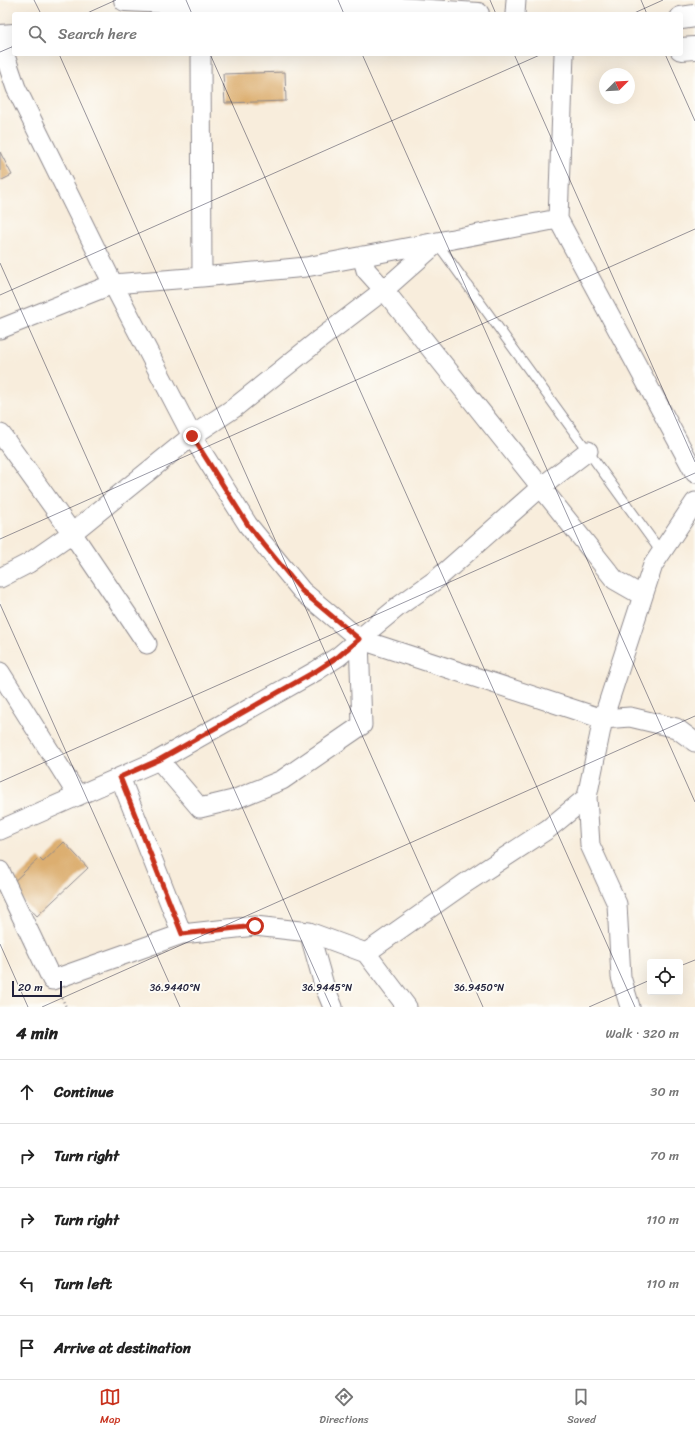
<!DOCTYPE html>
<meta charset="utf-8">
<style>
body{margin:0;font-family:Sriracha,sans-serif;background:#f2f2f2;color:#222}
.controls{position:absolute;right:12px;bottom:12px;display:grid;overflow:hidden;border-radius:4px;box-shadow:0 4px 16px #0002}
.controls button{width:36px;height:36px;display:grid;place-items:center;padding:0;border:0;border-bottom:1px solid #e0e0e0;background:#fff;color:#222;font:20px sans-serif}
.compass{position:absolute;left:599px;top:68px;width:36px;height:36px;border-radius:50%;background:#fff;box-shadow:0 4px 16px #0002;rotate:66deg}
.scale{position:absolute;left:12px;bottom:10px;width:50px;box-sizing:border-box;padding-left:4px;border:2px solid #22223b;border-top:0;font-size:11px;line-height:14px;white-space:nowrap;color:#22223b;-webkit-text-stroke:3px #fdfcf7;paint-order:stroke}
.stop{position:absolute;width:12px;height:12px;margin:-9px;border:3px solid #c8321e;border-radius:50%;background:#fff}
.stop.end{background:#c8321e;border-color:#fff;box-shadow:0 1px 4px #0008}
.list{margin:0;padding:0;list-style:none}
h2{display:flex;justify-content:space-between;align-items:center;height:52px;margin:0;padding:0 16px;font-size:17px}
h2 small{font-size:13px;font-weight:400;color:#767676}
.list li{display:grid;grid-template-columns:26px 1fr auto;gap:12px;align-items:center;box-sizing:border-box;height:64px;padding:0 16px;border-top:1px solid #e0e0e0}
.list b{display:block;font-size:15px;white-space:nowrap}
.list em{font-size:13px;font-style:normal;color:#767676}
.icon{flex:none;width:22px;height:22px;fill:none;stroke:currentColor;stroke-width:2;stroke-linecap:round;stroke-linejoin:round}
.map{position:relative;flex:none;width:695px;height:1007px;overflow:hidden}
.search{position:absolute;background:#fff;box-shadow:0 4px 16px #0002;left:12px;right:12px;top:12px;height:44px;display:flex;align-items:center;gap:10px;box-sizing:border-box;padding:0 14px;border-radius:4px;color:#767676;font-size:15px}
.sheet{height:372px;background:#fff}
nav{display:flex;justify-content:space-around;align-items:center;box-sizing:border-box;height:56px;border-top:1px solid #e0e0e0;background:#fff;font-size:11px;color:#767676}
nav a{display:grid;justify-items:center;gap:2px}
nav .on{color:#c8321e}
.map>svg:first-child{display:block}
.building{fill:#dcae6f}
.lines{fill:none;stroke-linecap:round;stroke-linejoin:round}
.service-casing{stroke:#8d888c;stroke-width:11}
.minor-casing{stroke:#8d888c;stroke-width:21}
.tertiary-casing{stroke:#8d888c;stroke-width:24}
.path{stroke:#8d888c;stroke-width:2.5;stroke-dasharray:1 3;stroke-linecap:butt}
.service{stroke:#fff;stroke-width:9}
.minor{stroke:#fff;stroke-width:19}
.tertiary{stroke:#fff;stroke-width:22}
.route{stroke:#c8321e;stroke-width:5}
.ticks{fill:none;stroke:#22223b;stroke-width:1;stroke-opacity:0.45}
.ticks-label{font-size:10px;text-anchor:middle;fill:#22223b;stroke:#fdfcf7;stroke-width:4;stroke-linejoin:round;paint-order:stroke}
</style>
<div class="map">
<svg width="695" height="1007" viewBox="0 0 695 1007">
<rect width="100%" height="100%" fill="#fdfcf7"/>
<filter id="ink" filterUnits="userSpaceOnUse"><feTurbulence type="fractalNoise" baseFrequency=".025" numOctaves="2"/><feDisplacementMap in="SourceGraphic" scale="8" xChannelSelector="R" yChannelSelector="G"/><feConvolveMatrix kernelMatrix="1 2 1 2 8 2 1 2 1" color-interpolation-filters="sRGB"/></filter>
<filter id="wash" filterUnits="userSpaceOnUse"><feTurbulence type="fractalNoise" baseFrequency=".012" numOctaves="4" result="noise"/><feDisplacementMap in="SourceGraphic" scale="16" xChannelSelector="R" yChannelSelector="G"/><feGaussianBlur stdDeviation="0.9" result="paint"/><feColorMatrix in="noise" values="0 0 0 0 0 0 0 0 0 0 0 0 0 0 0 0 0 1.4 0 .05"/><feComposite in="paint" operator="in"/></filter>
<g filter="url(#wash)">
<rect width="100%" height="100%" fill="#f8eddc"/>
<g id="blocks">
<path class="building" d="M285 72 286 101 225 103 223 74Z
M0 152 12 175 0 181Z
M64 842 88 868 37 916 9 886 39 858 43 862Z"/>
</g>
</g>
<g filter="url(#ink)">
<use href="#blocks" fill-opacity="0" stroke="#8d888c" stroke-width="1"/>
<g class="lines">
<g class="service-casing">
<path id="service" d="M437 243 661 552"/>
</g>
<g class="minor-casing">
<path id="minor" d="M515 14 516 0
M0 41 16 88 113 284 192 436 248 525 302 591 359 639 399 606 437 579 541 487 588 451
M564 54 558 219 695 473
M362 256 366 270 384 290 615 580 643 596
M202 277 306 267 558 219
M0 329 113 284 202 277 201 54
M1 434 72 533 147 644
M0 578 29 563 72 533 192 436 234 408 320 339 384 290 437 243
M359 639 603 719 630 717 676 728 695 742
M0 672 78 796
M159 760 200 808 233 800 282 780 362 725 359 639
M120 777 182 934
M0 830 159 760 316 671 339 656 359 639
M0 871 52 980 182 934 255 926 309 932 366 953 407 1007
M309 932 324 985 333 1007
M366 953 464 884 548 829 587 797
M630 1007 621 977 617 904 590 845 587 797 603 719 653 565 695 502"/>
</g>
<g class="tertiary-casing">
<path id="tertiary" d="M125 0 189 3 349 6 478 14
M681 18 695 16
M0 36 14 35
M681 49 695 48"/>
</g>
<path class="path" d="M60 994 66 1007"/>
<use href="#service" class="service"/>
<use href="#minor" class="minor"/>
<use href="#tertiary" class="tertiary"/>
</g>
</g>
<g class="lines" filter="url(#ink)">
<path class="route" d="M192 436 248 525 302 591 359 639 339 656 316 671 159 760 120 777 182 934 255 926"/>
</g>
<path class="ticks" d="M34 0 41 14M186 0 192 14M338 0 344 14M490 0 496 14M641 0 647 14M85 14 116 0M632 14 663 0M0 52 14 46M59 54 483 1007M210 54 635 1007M362 54 695 802M514 54 695 462M665 54 695 121M0 263 331 1007M0 295 542 54M0 539 695 229M0 604 180 1007M0 782 695 473M0 944 28 1007M680 966 695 960M42 1007 695 716M589 1007 650 980"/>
<g class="ticks-label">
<text x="175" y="991">36.9440°N</text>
<text x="327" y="991">36.9445°N</text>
<text x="479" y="991">36.9450°N</text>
</g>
</svg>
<div class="controls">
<button><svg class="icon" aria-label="locate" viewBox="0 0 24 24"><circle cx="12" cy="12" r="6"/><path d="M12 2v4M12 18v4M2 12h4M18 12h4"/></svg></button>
</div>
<svg class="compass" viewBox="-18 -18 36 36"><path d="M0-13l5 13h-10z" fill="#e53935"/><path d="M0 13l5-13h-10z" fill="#767676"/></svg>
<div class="scale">20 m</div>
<div class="stop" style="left:255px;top:926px"></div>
<div class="stop end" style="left:192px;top:436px"></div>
<div class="search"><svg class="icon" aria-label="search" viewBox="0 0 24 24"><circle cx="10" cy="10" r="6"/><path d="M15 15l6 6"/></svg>Search here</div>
</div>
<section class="sheet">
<h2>4 min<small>Walk · 320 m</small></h2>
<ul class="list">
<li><svg class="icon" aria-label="ahead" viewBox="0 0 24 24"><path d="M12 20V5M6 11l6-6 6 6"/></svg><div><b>Continue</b></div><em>30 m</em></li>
<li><svg class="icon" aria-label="right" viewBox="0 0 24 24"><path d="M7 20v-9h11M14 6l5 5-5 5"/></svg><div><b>Turn right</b></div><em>70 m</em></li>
<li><svg class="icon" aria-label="right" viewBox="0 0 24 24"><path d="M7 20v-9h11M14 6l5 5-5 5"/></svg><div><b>Turn right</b></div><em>110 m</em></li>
<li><svg class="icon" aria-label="left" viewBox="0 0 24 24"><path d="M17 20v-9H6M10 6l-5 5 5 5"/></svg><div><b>Turn left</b></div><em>110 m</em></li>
<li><svg class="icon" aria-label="arrive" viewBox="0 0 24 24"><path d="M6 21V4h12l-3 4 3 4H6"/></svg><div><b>Arrive at destination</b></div></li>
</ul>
</section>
<nav>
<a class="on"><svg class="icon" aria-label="map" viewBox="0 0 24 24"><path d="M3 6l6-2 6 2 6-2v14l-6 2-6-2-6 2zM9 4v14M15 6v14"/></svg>Map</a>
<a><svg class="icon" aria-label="directions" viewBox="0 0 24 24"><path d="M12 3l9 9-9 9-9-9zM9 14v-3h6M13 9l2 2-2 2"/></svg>Directions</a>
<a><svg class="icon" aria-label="saved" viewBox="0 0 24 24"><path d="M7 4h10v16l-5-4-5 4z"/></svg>Saved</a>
</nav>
